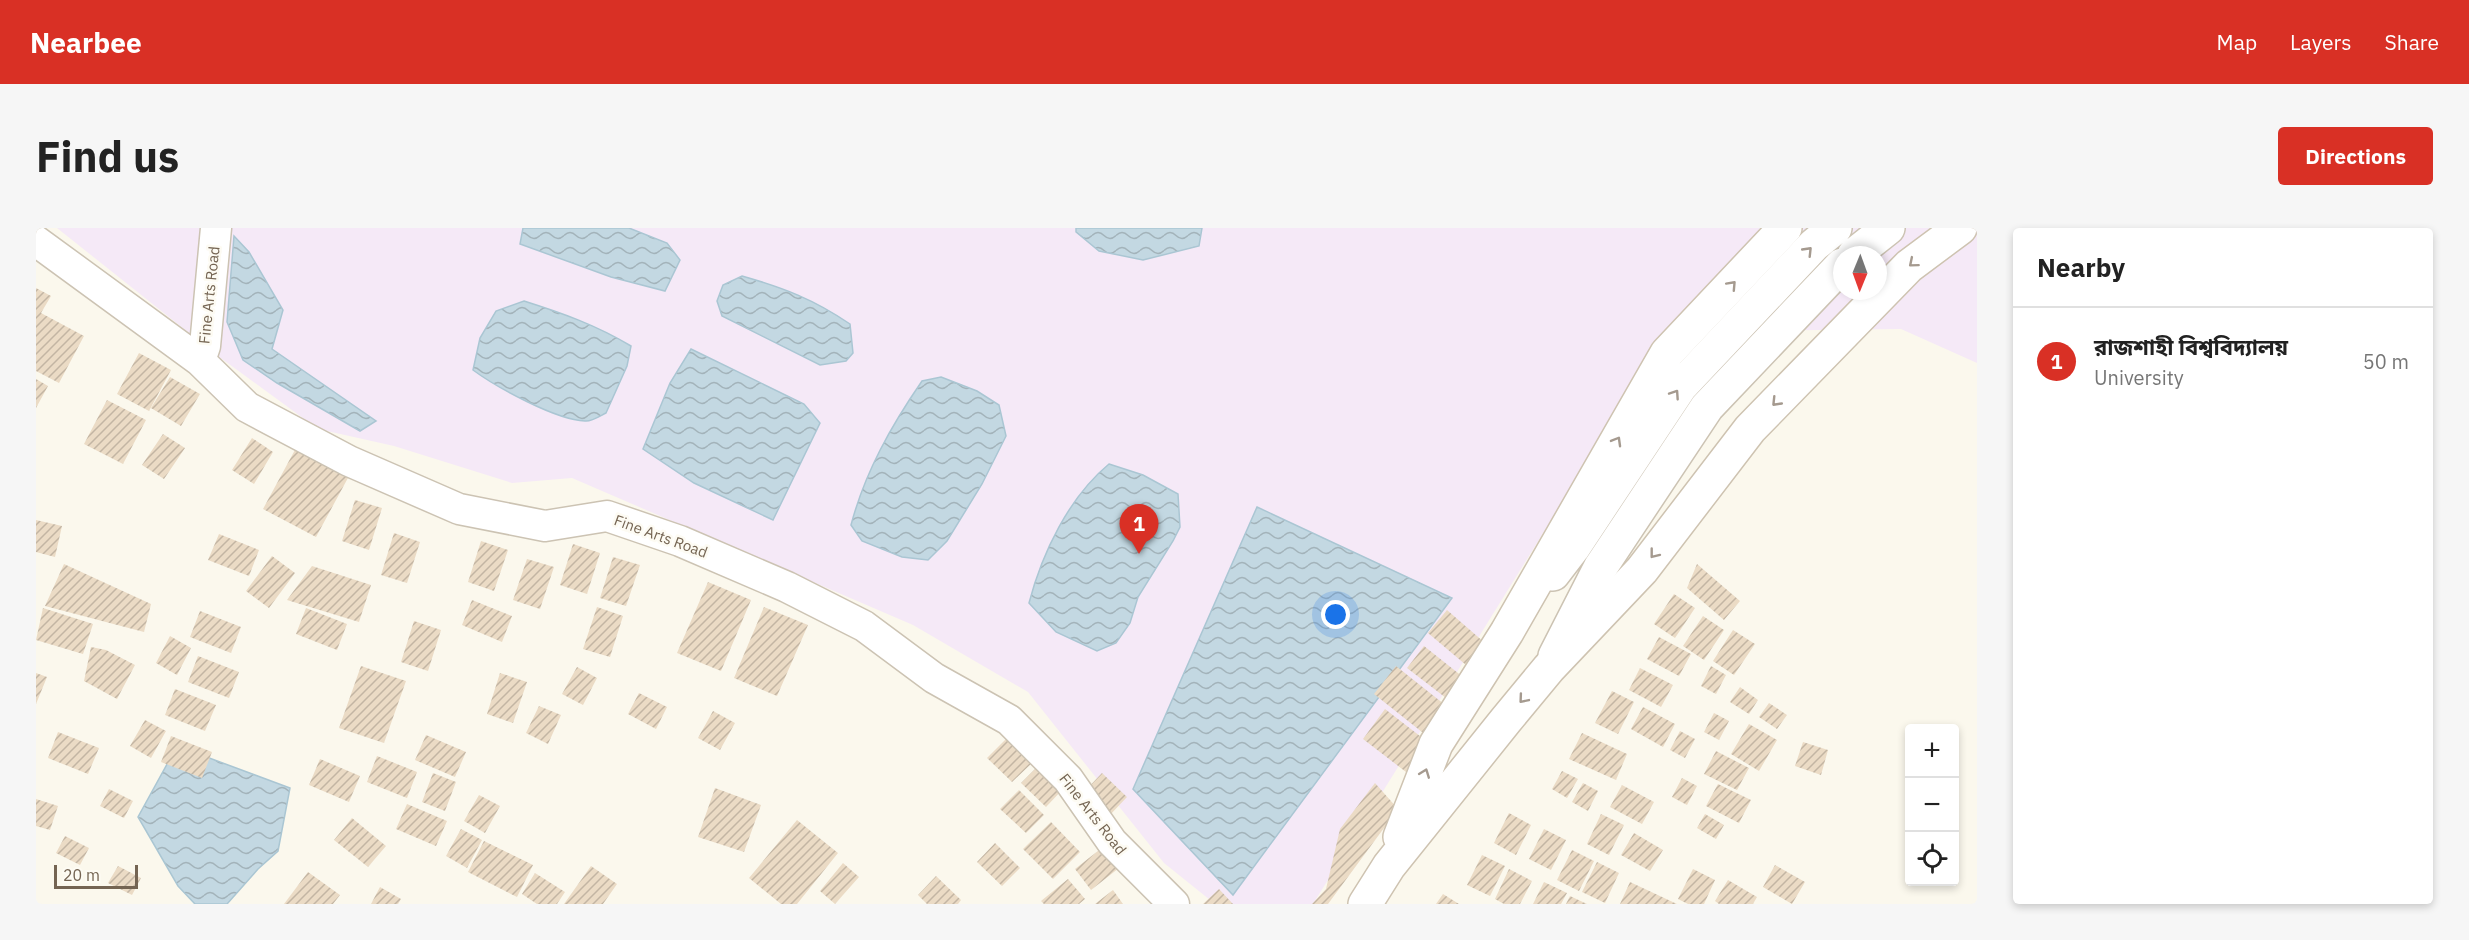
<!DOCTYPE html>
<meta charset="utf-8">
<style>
body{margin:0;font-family:"IBM Plex Sans","Noto Sans Bengali",sans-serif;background:#f6f6f6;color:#222}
.controls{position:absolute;right:18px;bottom:18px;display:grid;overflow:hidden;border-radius:6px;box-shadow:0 3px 9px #0003}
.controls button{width:54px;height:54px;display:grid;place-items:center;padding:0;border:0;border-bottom:2px solid #e0e0e0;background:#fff;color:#222;font:30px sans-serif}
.compass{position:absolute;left:1797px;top:18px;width:54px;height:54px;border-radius:50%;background:#fff;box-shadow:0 3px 9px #0003;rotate:181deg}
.scale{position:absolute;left:18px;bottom:15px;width:84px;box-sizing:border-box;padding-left:6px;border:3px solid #746452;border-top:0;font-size:16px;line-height:21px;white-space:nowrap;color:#746452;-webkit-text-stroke:4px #fdfbf3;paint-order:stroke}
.you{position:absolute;left:1300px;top:387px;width:21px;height:21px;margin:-15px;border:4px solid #fff;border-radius:50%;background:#1a73e8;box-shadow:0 0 0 9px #1a73e833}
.badge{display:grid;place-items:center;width:39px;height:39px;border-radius:50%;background:#d93025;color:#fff;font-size:20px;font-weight:700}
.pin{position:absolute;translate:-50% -50px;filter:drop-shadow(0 2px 3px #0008)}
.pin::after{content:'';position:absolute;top:32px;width:21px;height:18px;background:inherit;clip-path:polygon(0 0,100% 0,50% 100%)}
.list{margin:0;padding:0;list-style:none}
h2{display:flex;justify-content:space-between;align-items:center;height:78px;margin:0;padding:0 24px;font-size:26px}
h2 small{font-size:20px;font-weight:400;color:#767676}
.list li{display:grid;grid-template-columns:39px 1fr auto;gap:18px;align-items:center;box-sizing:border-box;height:108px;padding:0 24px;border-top:2px solid #e0e0e0}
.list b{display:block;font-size:22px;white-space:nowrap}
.list p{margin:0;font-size:20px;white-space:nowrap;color:#767676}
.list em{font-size:20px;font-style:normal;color:#767676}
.icon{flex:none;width:33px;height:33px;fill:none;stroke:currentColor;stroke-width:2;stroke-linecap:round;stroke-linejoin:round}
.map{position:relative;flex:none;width:1941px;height:676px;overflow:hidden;border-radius:6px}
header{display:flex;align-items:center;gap:36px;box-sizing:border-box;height:84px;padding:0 30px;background:#d93025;color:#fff}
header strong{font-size:28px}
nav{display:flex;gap:33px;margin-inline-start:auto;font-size:21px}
.intro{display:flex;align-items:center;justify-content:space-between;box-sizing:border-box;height:144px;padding:0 36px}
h1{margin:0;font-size:42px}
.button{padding:15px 27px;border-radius:6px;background:#d93025;color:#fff;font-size:21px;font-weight:700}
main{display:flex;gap:36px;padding:0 36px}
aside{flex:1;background:#fff;border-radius:6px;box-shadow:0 3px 9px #0003}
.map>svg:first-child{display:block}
.education{fill:#f5e9f7;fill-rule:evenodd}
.water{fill:url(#water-waves);stroke:#aac6d3;stroke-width:1.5}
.building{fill:url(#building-hatch)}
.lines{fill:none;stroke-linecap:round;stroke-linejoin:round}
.minor-casing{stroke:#ccc3b3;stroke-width:33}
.tertiary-casing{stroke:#ccc3b3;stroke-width:36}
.secondary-casing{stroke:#cec3b1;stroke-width:36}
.minor{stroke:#fff;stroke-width:30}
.tertiary{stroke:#fff;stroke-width:33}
.secondary{stroke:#fff;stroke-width:33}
.oneway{stroke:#a59a8f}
.labels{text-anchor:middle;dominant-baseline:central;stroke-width:5;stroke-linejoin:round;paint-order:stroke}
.street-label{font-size:15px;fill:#746452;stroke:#fdfbf3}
</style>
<header>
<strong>Nearbee</strong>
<nav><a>Map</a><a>Layers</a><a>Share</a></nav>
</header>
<div class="intro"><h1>Find us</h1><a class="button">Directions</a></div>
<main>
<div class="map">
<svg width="1941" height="676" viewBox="0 0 1941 676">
<defs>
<pattern id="water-waves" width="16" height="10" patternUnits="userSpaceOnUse" patternTransform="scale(1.5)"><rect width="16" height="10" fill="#c3d8e2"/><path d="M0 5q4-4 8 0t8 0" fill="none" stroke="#a3b3ba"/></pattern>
<pattern id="building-hatch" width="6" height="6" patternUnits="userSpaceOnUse" patternTransform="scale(1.5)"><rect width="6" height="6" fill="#ebdbc5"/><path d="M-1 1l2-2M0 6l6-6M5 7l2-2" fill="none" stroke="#c3b5a3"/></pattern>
</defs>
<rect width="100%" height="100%" fill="#fbf8ed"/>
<path class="education" d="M21 0H1941V135L1865 101 1632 104 1277 676H1179L1128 635 992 464 877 397 536 250 476 255 358 218 282 201 182 128ZM1806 27H1842V63H1806Z"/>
<path class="water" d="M487 0H593L631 15 644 32 629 63 575 49 484 16Z
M1040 0H1166L1163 18 1107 32 1063 23 1040 4Z
M198 8 213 24 247 82 236 121 340 193 324 203 241 155 207 132 191 94Z
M706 48C748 60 777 71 814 96L817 125 810 133 784 137 686 88 681 73 687 57Z
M488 73C526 85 560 97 595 118L591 138 570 185C564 188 555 194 549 193 520 192 460 159 437 142L444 110 460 83Z
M655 121 768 176 784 195 737 292 658 255 607 221 634 155Z
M905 149 941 163 963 177 970 208 946 256 911 313 892 332 866 329 826 313 815 297C829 244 855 198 886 153Z
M1073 236 1107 247 1142 266 1144 299 1137 313 1102 369 1094 395 1080 415 1061 423 1020 404 993 375C1006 325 1033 269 1073 236Z
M1221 279 1416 370 1197 667 1097 561Z
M141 518 254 560 242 623 222 641 191 676H159L142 658 102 589Z"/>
<path class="building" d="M0 60 15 68 5 85 48 108 23 155 0 143Z
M103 125 135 142 113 183 81 166Z
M134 149 164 166 145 198 115 180Z
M0 151 12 158 0 180Z
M71 172 110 192 87 236 48 216Z
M127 206 149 220 128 251 106 237Z
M216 210 237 224 218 256 196 242Z
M260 220 313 248 280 309 227 281Z
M319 272 346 280 333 322 306 313Z
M0 292 26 298 19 329 0 324Z
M358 305 384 314 371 355 345 347Z
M183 306 223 322 213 348 172 332Z
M445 313 472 322 458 363 432 354Z
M537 316 564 325 551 366 524 357Z
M236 328 259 345 233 380 210 363Z
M577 329 604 337 590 378 564 370Z
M491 331 518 339 504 381 477 372Z
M28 336 115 376 108 404 9 378Z
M1661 336 1704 373 1688 392 1651 360Z
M276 338 335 357 323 394 251 372Z
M672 354 715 372 685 443 641 425Z
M1638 366 1659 380 1639 410 1618 396Z
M436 372 476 388 466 414 426 397Z
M561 379 587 388 574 429 547 421Z
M728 379 772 397 741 468 698 450Z
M7 380 57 396 47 426 0 412Z
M270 380 311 396 301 422 260 406Z
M1411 382 1449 415 1430 437 1392 405Z
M164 383 205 399 195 425 154 409Z
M1667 388 1688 402 1668 432 1647 418Z
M378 393 405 402 392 443 365 434Z
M1697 402 1719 416 1698 447 1677 433Z
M134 408 155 420 141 447 120 435Z
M1623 409 1655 426 1643 448 1611 431Z
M1388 418 1427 449 1410 470 1371 440Z
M55 419 70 422 99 437 81 471 48 453Z
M162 428 203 444 193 470 152 454Z
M325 438 370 453 348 515 303 500Z
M1360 438 1418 484 1396 512 1338 466Z
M1675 438 1690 447 1680 466 1665 458Z
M541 439 561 450 547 477 526 466Z
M1604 440 1637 457 1625 479 1593 462Z
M0 445 11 449 0 476Z
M464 445 491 454 477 495 451 486Z
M1704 459 1722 472 1713 486 1694 474Z
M139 461 180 477 169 503 129 487Z
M1576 463 1598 474 1582 506 1559 495Z
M603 465 631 479 620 501 592 486Z
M1733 475 1751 487 1741 501 1723 489Z
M503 478 525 487 512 516 490 505Z
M1607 479 1639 496 1627 519 1595 501Z
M1349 481 1393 515 1370 544 1327 511Z
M677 483 699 495 684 522 662 510Z
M1678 485 1693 493 1683 512 1668 504Z
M109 492 130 503 115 530 94 518Z
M1713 496 1741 512 1723 543 1695 526Z
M1644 503 1659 511 1649 530 1634 522Z
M22 504 63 520 52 546 12 530Z
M1546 505 1591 526 1580 552 1533 531Z
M390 507 430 524 419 549 379 532Z
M135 508 176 524 166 550 125 534Z
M970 511 995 536 976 554 951 530Z
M1767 514 1792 522 1785 547 1759 538Z
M1680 523 1713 540 1701 562 1668 546Z
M341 528 381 544 371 570 331 554Z
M284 531 324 548 313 574 273 557Z
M1004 536 1028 560 1010 579 985 555Z
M1526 543 1542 551 1531 570 1516 561Z
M397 545 420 554 409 583 386 574Z
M1066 545 1091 569 1073 588 1048 564Z
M1646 550 1661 558 1651 577 1636 569Z
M1339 555 1362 581 1292 676H1276L1290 661 1304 601Z
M1547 555 1562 563 1552 583 1536 574Z
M1682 556 1715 572 1703 595 1670 578Z
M1586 557 1618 574 1606 596 1574 579Z
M679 560 725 577 708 624 662 609Z
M73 561 97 573 88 590 64 578Z
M983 562 1008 587 990 605 964 581Z
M443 567 464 578 449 605 428 593Z
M0 571 22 578 14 602 0 598Z
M371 576 411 593 400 618 360 601Z
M1473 585 1495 597 1480 627 1458 615Z
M1565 586 1588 597 1573 627 1551 616Z
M1669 586 1688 597 1680 611 1661 600Z
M316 590 350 618 332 639 298 612Z
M761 592 802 625 761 676H745L713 650Z
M1015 594 1044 624 1017 651 987 621Z
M425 601 446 612 431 640 410 628Z
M1508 601 1530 612 1515 642 1493 631Z
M1598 605 1627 622 1614 643 1585 627Z
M29 608 53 620 44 637 20 625Z
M448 613 497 637 481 669 432 644Z
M959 615 984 640 966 658 941 634Z
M1067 619 1083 640 1055 662 1039 641Z
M1536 622 1558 633 1543 663 1521 652Z
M1446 627 1469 638 1454 668 1431 657Z
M1561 634 1583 645 1569 675 1546 664Z
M807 635 823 649 799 676 784 663Z
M1739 637 1769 654 1756 676 1727 659Z
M82 638 105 650 96 667 72 655Z
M555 638 581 656 567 676H528Z
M1473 641 1496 653 1484 676H1468L1459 671Z
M1657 641 1679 652 1668 676H1652L1642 671Z
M272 644 304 667 297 676H248Z
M499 645 529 664 521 676H501L486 666Z
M900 648 925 672 922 676H891L882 667Z
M1032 651 1049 671 1043 676H1008L1005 673Z
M1692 652 1721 669 1717 676H1683L1679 673Z
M1508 654 1531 665 1525 676H1497Z
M1594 654 1641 676H1584Z
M344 659 365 671 362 676H335Z
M1183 661 1197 676H1167Z
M1077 662 1087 676H1059Z
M1407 666 1423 676H1400Z
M1534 668 1551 676H1530Z"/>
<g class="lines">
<g class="minor-casing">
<path id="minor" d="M180 0 169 118 164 133 211 179 313 233 423 281 509 298 571 288 644 313 751 359 828 398 898 450 973 492 1032 551 1076 614 1138 676
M0 13 164 133"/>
</g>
<g class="tertiary-casing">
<path id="tertiary" d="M1818 27 1852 0
M1517 346 1537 320 1644 159 1778 17 1799 0
M1519 428 1564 340 1671 179 1806 37"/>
</g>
<g class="secondary-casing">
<path id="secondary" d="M1364 609 1400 516 1471 404 1631 125 1749 0
M1329 676 1353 638 1470 492 1513 440 1606 342 1714 201 1873 38 1924 0"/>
</g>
<use href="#minor" class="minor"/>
<use href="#tertiary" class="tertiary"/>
<use href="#secondary" class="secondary"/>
</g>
<defs><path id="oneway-chevron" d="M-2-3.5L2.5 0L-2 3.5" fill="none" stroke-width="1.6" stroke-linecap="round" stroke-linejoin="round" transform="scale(1.5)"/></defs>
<g class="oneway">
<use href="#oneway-chevron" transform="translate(1772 23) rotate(-46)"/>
<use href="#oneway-chevron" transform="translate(1877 35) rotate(140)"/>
<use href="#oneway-chevron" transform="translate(1696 57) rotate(-47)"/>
<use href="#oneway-chevron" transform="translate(1639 166) rotate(-56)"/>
<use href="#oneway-chevron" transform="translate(1740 174) rotate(134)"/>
<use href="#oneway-chevron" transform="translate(1581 213) rotate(-60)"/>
<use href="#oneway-chevron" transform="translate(1618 326) rotate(128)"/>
<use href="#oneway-chevron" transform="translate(1487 471) rotate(130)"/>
<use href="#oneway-chevron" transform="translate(1389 545) rotate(-69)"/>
</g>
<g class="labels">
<g class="street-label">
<text transform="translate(173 67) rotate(-84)">Fine Arts Road</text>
<text transform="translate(625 308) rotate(20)">Fine Arts Road</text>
<text transform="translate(1057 586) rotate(52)">Fine Arts Road</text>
</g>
</g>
</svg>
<div class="controls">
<button>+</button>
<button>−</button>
<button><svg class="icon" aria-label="locate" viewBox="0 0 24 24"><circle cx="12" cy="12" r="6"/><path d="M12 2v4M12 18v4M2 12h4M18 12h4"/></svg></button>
</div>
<svg class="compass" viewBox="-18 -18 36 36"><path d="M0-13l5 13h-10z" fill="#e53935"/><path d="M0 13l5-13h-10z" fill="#767676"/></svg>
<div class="scale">20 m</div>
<div class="you"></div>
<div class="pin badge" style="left:1103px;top:326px">1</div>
</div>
<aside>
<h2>Nearby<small></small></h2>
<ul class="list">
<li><span class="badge">1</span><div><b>রাজশাহী বিশ্ববিদ্যালয়</b><p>University</p></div><em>50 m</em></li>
</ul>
</aside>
</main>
